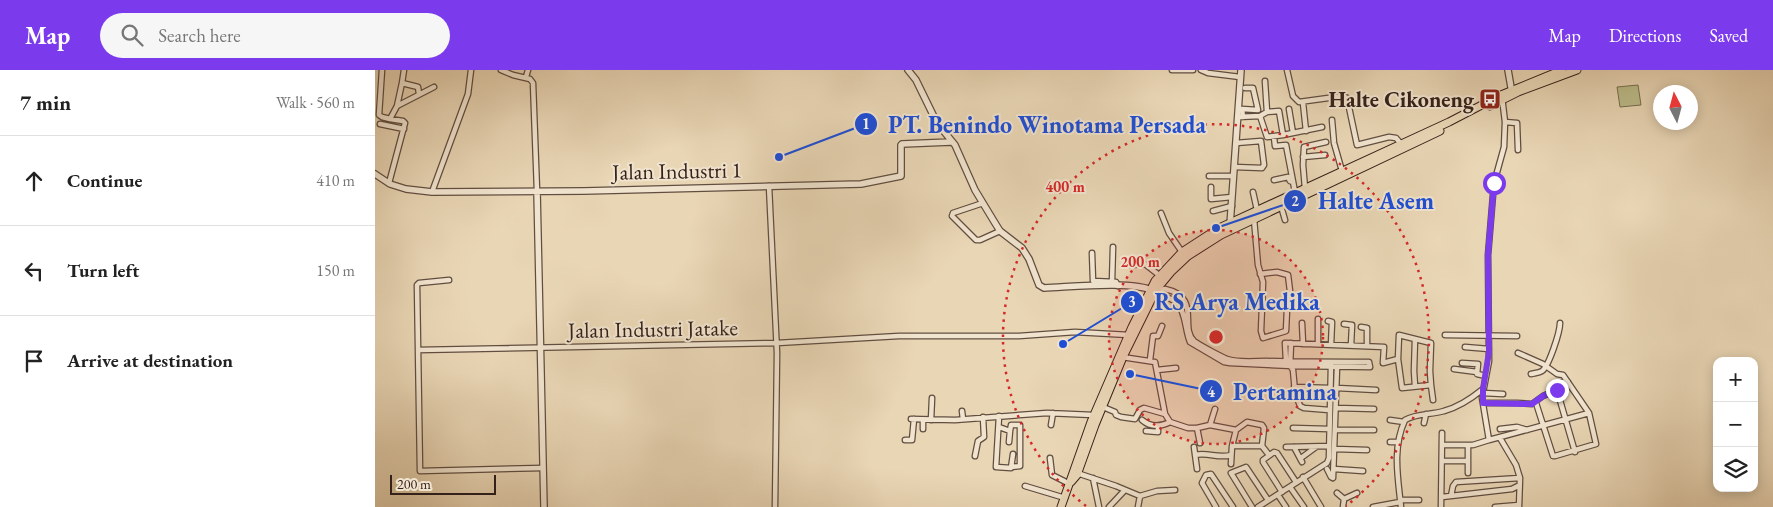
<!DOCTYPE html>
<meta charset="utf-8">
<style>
body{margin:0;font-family:"EB Garamond",serif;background:#f6f6f6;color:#222}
.controls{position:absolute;right:15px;bottom:15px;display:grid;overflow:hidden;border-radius:10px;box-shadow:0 2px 12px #0003}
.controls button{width:45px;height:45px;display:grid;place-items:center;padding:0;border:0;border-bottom:1px solid #e0e0e0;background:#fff;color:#222;font:25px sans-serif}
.compass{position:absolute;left:1278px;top:15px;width:45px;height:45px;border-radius:50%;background:#fff;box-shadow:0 2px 12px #0003;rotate:354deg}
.scale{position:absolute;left:15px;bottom:12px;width:106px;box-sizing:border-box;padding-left:5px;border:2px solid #34211a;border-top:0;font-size:14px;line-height:18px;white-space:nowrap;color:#34211a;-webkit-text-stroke:4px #f1e4cf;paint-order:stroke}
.stop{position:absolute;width:15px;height:15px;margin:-11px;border:4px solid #7c3aed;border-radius:50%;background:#fff}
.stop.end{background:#7c3aed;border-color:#fff;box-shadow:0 1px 5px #0008}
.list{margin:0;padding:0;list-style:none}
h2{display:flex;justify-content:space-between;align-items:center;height:65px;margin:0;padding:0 20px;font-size:21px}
h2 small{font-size:16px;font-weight:400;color:#767676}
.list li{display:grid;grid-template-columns:32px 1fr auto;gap:15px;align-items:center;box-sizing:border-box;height:90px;padding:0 20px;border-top:1px solid #e0e0e0}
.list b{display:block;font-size:19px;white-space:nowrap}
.list em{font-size:16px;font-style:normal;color:#767676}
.icon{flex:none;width:28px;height:28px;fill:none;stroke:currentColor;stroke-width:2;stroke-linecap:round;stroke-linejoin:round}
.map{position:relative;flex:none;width:1398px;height:437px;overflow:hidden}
header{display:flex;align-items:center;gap:30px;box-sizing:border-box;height:70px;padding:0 25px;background:#7c3aed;color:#fff}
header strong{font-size:24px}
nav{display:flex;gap:28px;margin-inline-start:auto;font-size:18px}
.search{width:350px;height:45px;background:#f6f6f6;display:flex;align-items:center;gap:12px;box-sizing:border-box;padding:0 18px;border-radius:28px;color:#767676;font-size:19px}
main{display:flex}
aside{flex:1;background:#fff}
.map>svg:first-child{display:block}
.green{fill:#bbbc8a;stroke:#786e52}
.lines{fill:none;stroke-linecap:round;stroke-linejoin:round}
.minor-casing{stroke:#614e41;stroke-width:7}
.tertiary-casing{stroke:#614e41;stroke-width:8}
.trunk-casing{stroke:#34211a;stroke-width:9}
.minor{stroke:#f1e4cf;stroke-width:4.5}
.tertiary{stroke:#f1e4cf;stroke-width:5.5}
.trunk{stroke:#e9d6b5;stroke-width:7}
.route{stroke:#7c3aed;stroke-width:6}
.ring{fill:none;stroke:#d62828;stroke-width:2.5;stroke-dasharray:2.5 5}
.labels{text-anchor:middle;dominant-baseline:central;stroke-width:4;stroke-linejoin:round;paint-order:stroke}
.poi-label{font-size:22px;font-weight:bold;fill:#34211a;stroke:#f1e4cf;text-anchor:end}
.street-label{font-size:22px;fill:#34211a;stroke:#f1e4cf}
.centre{fill:#d62828;stroke:#f1e4cf;stroke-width:2.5}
.ring-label{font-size:15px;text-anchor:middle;font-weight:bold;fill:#d62828;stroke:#f1e4cf;stroke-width:4;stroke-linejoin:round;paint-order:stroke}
.leader{fill:none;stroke:#1d4ed8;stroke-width:2}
.callout-dot{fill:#1d4ed8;stroke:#f1e4cf;stroke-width:2}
.mark-label{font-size:15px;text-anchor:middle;font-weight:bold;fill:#fff}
.callout-label{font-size:24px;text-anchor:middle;font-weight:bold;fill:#1d4ed8;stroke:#f1e4cf;stroke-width:4;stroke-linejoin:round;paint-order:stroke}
</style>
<header>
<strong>Map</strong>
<div class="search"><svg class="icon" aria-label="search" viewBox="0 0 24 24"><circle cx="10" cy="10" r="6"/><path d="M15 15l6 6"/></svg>Search here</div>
<nav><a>Map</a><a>Directions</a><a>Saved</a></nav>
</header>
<main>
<aside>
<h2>7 min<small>Walk · 560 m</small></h2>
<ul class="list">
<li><svg class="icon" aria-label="ahead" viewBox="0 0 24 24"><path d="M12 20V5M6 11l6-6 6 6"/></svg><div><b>Continue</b></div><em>410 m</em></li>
<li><svg class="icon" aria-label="left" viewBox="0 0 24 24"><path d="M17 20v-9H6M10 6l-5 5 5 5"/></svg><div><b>Turn left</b></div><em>150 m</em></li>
<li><svg class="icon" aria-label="arrive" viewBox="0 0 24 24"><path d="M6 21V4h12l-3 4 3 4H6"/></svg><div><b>Arrive at destination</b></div></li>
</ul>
</aside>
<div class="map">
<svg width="1398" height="437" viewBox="0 0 1398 437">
<rect width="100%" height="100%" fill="#e9d6b5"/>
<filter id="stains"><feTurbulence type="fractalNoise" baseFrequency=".004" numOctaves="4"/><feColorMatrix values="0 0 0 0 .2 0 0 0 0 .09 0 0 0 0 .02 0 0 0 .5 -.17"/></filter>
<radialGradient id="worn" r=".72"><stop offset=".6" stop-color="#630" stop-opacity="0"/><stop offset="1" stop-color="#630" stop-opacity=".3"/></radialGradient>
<path class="green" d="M1263 15 1266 35 1245 37 1242 17Z"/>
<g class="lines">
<g class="minor-casing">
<path id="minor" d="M7 0 4 45 7 47 15 49 28 51 30 53 14 113
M29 0 27 13 43 17 44 24
M126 0 138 5 155 9 158 13 162 121
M797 0H818
M826 0 833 3 865 7
M912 0 918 26 924 32 968 26 972 28 982 75 1014 67 1021 68 1027 75
M151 7 153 0
M1127 27 1130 52 1129 77 1119 113 1113 185 1114 291 1107 328 1114 370 1214 343 1188 305 1182 304 1168 294 1143 283
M928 33 931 61
M22 36 27 13
M914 39 918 63
M892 42 904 41 908 65
M885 46 892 67 908 65 947 57
M863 47 885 46 892 42 890 11
M868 47 867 39 883 40 878 18H870
M15 49 22 36 59 17
M957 50 959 73 967 101
M1130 52 1142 53 1143 80
M5 54 29 59
M899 67 900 76 911 75 920 122
M928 87 950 85
M859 97 887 98 889 95 886 71 861 73
M834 106H858
M899 110 913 107 915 111 918 112
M394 116 402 283 400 437
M836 117V129L857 127
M930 118 928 95 929 77 951 72
M57 122 93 24 96 0
M878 122 882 140
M608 133 578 143 577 146 601 170H605L625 161
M906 136 910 150
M838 141 857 136
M786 143 794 163 807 182
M879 149 883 195 888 212 886 261 888 268 911 261 912 239 915 221 913 205 902 202 885 204
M717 183 718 211 741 212 743 216
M756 195 770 194 784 205
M74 210 44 213 42 215 45 401 168 398
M737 212 738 177
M790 219C827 227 804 257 819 271 824 275 847 287 852 289 864 293 879 291 891 291 925 292 959 292 994 292L995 297 918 296 855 293 849 292 815 272C810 261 811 242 802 233 796 228 787 226 781 221Z
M943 249V274
M953 251 957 252 956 275
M927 253 928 274
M969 254 977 255 976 275
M986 257 992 258V276
M1024 265 1056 273 1055 301 1056 315 1027 318 1023 289Z
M1070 265 1142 266
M1040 269 1039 301 1040 316
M916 273 915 296 918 300 920 322 925 336 929 338 954 340
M1090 277 1114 279
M43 280 402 273 524 266H644L700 262 754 265
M747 287 780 292 790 344 795 352 813 358H822L835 355 861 360 872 352 887 355 889 358 887 376 894 385
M775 290 778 266H783L787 256
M911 291 910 273 1009 277 1008 293 1023 289
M1087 293 1103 294 1102 304 1111 306
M1079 299 1102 302
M782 300 801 298
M1156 304C1160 303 1164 303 1167 301 1174 296 1185 262 1185 253
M1193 312H1188L1185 314 1182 320 1200 382
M1056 315 1058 330
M919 317 955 318
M962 318 1001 320
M1108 323 1128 324
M1108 333H1142L1157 334 1168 326 1182 320
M1161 333 1178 386H1180L1221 374 1214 343
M728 337 740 342 741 345 746 347 760 349 765 340 769 338 790 344
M961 338 999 339
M587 341 588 349
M624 346 621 397 636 398 638 384
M536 349 580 350 672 343 718 345
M556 350 557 328
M767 350C775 357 785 357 795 352
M1015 350 1029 352
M1049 353 1051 344
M676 355 678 343
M835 355 840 339
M624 357 635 361 634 372
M822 358 825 373
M918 358 954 359
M548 359V350
M1125 359 1142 357 1152 360
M961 360H999
M635 361 636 355H645V396L636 397
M771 361 783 362V356
M1125 368 1141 395 1145 408 1144 437
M530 370H537L539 349
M1015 372H1023
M1067 375H1098L1114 370
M857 376H887
M1093 376V403
M819 377 822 399
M911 377 954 376
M919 377 927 392
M960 379 992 380
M820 385C833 382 844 389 856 385
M600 386 603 371 609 367 608 347
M675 388 677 405 695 414
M926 388 941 377
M1067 391H1093
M856 394 857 376 861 360
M952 399 956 407 958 408 962 297
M959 399 988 401
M702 403 741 416 765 426 763 437
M928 407 946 437
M718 408 724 437
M650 416 690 428
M915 417 929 437
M907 422 888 392V390L899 382 902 383 921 412
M962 423 969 429 968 437
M903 425 911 437
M765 426 782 421 800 420
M1076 426 1078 416 1081 412 1145 408
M1067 427 1137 419 1143 416
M969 429 982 423
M1025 430H1044
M734 437 750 420
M841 437 827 413 831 405 836 404 858 437
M877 437 856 403 871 397 893 430
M883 437 952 393 954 388 956 295
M998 437 1025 432
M1026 437C1023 408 1017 378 1030 350 1042 343 1056 345 1069 341 1084 337 1097 328 1108 319
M1066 437 1067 363
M1120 437 1144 435"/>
</g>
<g class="tertiary-casing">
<path id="tertiary" d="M533 0 541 10 562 53 580 75 600 120 620 153 625 161 647 178 654 189 664 215 669 218C697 217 755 210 780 221
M1133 0 1137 23
M0 104 15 114 31 119 57 122 209 121 486 114 526 106V75L527 74 576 72
M162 121 169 437
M855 155 866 0"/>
</g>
<g class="trunk-casing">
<path id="trunk" d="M1115 36 1143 22 1202 0
M696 412 702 405 720 355 748 287 781 220 796 202 813 186 846 165 1065 61
M686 437 716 352 757 257 780 211 807 182 844 158 1074 52 1126 25 1187 0"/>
</g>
<use href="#minor" class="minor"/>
<use href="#tertiary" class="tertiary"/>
<use href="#trunk" class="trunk"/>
</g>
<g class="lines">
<path class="route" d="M1119 113 1113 185 1114 282 1108 319V333L1157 334 1168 326 1182 320"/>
</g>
<circle cx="841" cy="267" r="107" fill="#d62828" fill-opacity=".12"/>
<g class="ring">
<circle cx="841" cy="267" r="107"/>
<path d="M711 436A213 213 0 1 1 971 436"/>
</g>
<defs>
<g id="bus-square" transform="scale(1.125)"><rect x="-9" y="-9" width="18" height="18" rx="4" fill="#8f2418" stroke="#f1e4cf"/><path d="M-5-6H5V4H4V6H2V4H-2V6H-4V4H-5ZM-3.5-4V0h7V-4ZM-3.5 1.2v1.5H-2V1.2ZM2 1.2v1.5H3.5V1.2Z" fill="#fff"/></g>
</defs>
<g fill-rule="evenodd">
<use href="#bus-square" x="1115" y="29"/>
</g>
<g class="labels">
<g class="poi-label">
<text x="1099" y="29">Halte Cikoneng</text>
</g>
<g class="street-label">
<text transform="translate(302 101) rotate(-1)">Jalan Industri 1</text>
<text transform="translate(278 259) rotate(-1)">Jalan Industri Jatake</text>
</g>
</g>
<circle cx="841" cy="267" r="8" class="centre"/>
<g class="ring-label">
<text x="690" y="122">400 m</text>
<text x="765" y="197">200 m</text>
</g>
<path class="leader" d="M404 87L491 54M841 158L920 131M688 274L757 232M755 304L836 321"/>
<g class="callout-dot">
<circle cx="404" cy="87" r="5"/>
<circle cx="841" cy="158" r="5"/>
<circle cx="688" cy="274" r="5"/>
<circle cx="755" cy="304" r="5"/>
<circle cx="491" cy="54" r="12"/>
<circle cx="920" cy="131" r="12"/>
<circle cx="757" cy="232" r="12"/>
<circle cx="836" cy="321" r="12"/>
</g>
<g class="mark-label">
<text x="491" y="59">1</text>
<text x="920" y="136">2</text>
<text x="757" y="237">3</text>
<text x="836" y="327">4</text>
</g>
<g class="callout-label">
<text x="672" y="63">PT. Benindo Winotama Persada</text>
<text x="1001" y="139">Halte Asem</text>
<text x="862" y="240">RS Arya Medika</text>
<text x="910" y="330">Pertamina</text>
</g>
<rect width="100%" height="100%" filter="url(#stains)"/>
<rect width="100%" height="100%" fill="url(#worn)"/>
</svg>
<div class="controls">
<button>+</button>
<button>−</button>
<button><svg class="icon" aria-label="layers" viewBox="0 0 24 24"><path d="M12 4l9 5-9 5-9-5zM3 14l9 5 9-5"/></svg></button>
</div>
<svg class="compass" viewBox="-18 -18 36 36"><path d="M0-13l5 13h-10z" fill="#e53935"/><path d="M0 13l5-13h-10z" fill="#767676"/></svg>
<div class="scale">200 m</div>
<div class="stop" style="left:1119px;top:113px"></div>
<div class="stop end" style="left:1182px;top:320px"></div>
</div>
</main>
